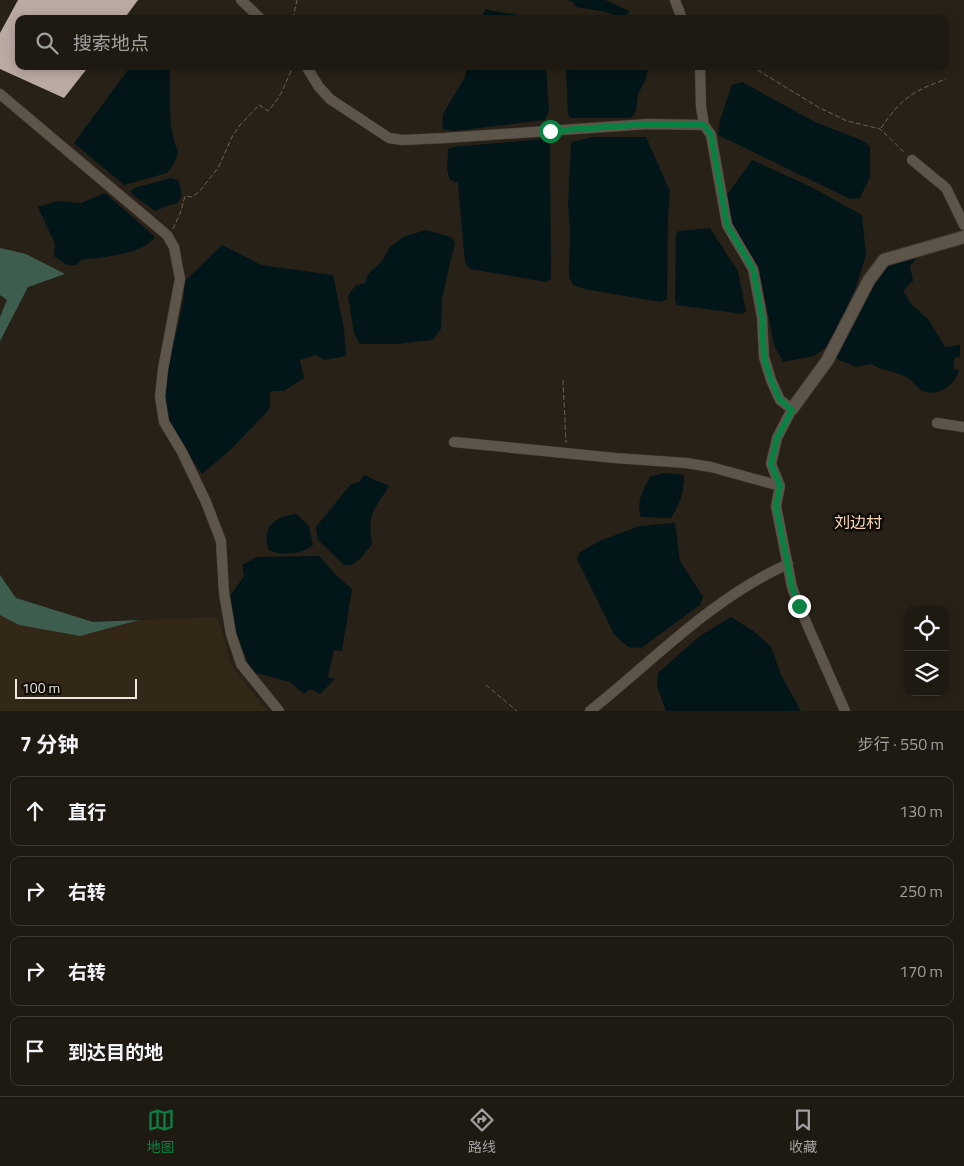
<!DOCTYPE html>
<html lang="zh">
<meta charset="utf-8">
<style>
body{margin:0;font-family:"Titillium Web","Noto Sans SC",sans-serif;background:#26221a;color:#f1f3f6}
.controls{position:absolute;right:15px;bottom:15px;display:grid;overflow:hidden;border-radius:10px;box-shadow:0 2px 12px #0003}
.controls button{width:45px;height:45px;display:grid;place-items:center;padding:0;border:0;border-bottom:1px solid #3c3831;background:#1e1911;color:#f1f3f6;font:25px sans-serif}
.scale{position:absolute;left:15px;bottom:12px;width:122px;box-sizing:border-box;padding-left:5px;border:2px solid #ede8e1;border-top:0;font-size:14px;line-height:18px;white-space:nowrap;color:#ede8e1;-webkit-text-stroke:4px #0e0b07;paint-order:stroke}
.stop{position:absolute;width:15px;height:15px;margin:-11px;border:4px solid #0b8043;border-radius:50%;background:#fff}
.stop.end{background:#0b8043;border-color:#fff;box-shadow:0 1px 5px #0008}
.list{margin:0;padding:0;list-style:none}
h2{display:flex;justify-content:space-between;align-items:center;height:65px;margin:0;padding:0 20px;font-size:21px}
h2 small{font-size:16px;font-weight:400;color:#a1a09f}
.list li{display:grid;grid-template-columns:32px 1fr auto;gap:15px;align-items:center;box-sizing:border-box;height:70px;margin:0 10px 10px;padding:0 10px;border:1px solid #3c3831;border-radius:10px}
.list b{display:block;font-size:19px;white-space:nowrap}
.list em{font-size:16px;font-style:normal;color:#a1a09f}
.icon{flex:none;width:28px;height:28px;fill:none;stroke:currentColor;stroke-width:2;stroke-linecap:round;stroke-linejoin:round}
.map{position:relative;flex:none;width:964px;height:711px;overflow:hidden}
.search{position:absolute;background:#1e1911;box-shadow:0 2px 12px #0003;left:15px;right:15px;top:15px;height:55px;display:flex;align-items:center;gap:12px;box-sizing:border-box;padding:0 18px;border-radius:10px;color:#a1a09f;font-size:19px}
.sheet{height:385px;background:#1e1911}
nav{display:flex;justify-content:space-around;align-items:center;box-sizing:border-box;height:70px;border-top:1px solid #3c3831;background:#1e1911;font-size:14px;color:#a1a09f}
nav a{display:grid;justify-items:center;gap:2px}
nav .on{color:#0b8043}
.map>svg:first-child{display:block}
.built{fill:#332818}
.forest{fill:#3d5e4f}
.water{fill:#021518}
.building{fill:#baaaa4}
.lines{fill:none;stroke-linecap:round;stroke-linejoin:round}
.minor-casing{stroke:#413b34;stroke-width:11}
.tertiary-casing{stroke:#413b34;stroke-width:14}
.path{stroke:#6a645b;stroke-width:1;stroke-dasharray:5 2.5;stroke-linecap:butt}
.minor{stroke:#5e554a;stroke-width:10}
.tertiary{stroke:#5e554a;stroke-width:12}
.route{stroke:#0b8043;stroke-width:6}
.labels{text-anchor:middle;dominant-baseline:central;stroke-width:5;stroke-linejoin:round;paint-order:stroke}
.quarter-label{font-size:16px;fill:#fbd6b6;stroke:#0e0b07}
</style>
<div class="map">
<svg width="964" height="711" viewBox="0 0 964 711">
<rect width="100%" height="100%" fill="#282117"/>
<path class="built" d="M0 615 19 625 80 636 139 620 218 617 230 662 248 688 268 711H0Z"/>
<path class="forest" d="M0 248 26 254 65 274 28 287 0 341V317L7 300 0 295Z
M0 575 16 598 93 622 139 620 80 636 19 625 0 615Z"/>
<path class="water" d="M567 0H605L629 11 626 18 601 11 576 7 573 2Z
M486 9C500 14 517 12 531 19H480Z
M131 66H169C172 95 166 124 178 152L174 164 167 173 124 185 74 143Z
M467 66H546L549 111 545 120 454 131 442 129 443 114 465 77Z
M566 66H649L645 81 638 94 636 111 631 118H570L568 115Z
M742 82 815 122 861 140 870 146V177L860 198 850 199 718 135 720 120 732 85Z
M594 137H646L670 191 668 219 667 299 661 302 585 289 573 285 569 277 570 229 568 205 571 142Z
M543 139 550 144 551 279 546 282 470 269 465 263 458 183 450 180 447 170 448 149 453 147Z
M752 160 811 187 862 215 866 255 855 290 828 346 814 356 783 362 774 345 759 269 736 234 730 216 727 195Z
M171 178 179 181 182 195 178 203 167 206 155 211 132 194 131 191 134 188Z
M105 193 155 237C143 255 101 257 81 260L77 265H67L54 256 55 244 38 207 57 201 81 203Z
M710 228 738 271 746 311 742 314 677 305 675 301 676 234 679 231Z
M426 230 451 237 455 242 442 299 441 329 433 340 397 344H360L354 333 348 296 355 286 365 283 368 274 382 261 390 247 403 237Z
M222 245 261 265 333 275 344 329 346 356 325 360 316 355 300 360 304 378 284 391H271C268 397 272 403 268 411L229 451 202 474C194 461 175 438 171 425 153 378 184 328 185 281Z
M915 253 916 259 910 266 913 281 903 291 912 305 928 319 945 347 960 345V357L954 358V369L959 370C956 383 941 396 926 392 919 391 914 382 908 378 896 371 883 371 871 364L856 367 835 358 874 281 890 262Z
M665 473 684 475C685 490 679 505 671 518L641 517C635 505 644 487 651 476Z
M364 475 389 486C374 510 367 514 372 544L361 558 352 565H344L318 540 316 527 351 484 359 482Z
M297 514 309 526 313 545C302 555 282 556 269 550 260 527 277 515 297 514Z
M675 523 680 561 703 597 700 605 641 648 628 647 614 634 577 559 580 552 602 540 640 526Z
M319 556 337 576 352 589 342 651 334 650 328 677 335 679 320 694 310 689 304 694 290 682 252 672 229 616 232 607 230 596 244 576 242 565 257 557Z
M731 617 755 632 771 647 781 675 801 711H666L657 686 658 673 700 636Z"/>
<path class="building" d="M18 0H138L124 19H19V66H89L64 98 0 69V33Z"/>
<g class="lines">
<g class="minor-casing">
<path id="minor" d="M241 0 261 19
M675 0 682 19
M306 66 319 87 330 99 389 138 402 140 445 138 648 124 704 125
M700 66 701 107 704 125 711 135 727 225 753 269 762 317 764 357 771 380 780 400 792 409 777 438 771 464 780 486 776 506 792 587 799 606 845 711
M0 94 167 235 174 247 180 279 163 369 160 397 164 422 182 452 206 502 221 541 224 593 231 634 241 664 279 711
M912 160 946 188 964 225
M937 423 964 427
M454 442 615 458 686 463 711 467 780 486
M590 711C654 660 712 598 788 564"/>
</g>
<g class="tertiary-casing">
<path id="tertiary" d="M792 409 827 361 869 280 884 260 964 237"/>
</g>
<path class="path" d="M293 19 297 0
M751 66 818 107 847 121 880 129 905 153
M881 128C902 98 911 92 946 79
M173 229 181 211 185 196 192 197 199 192 218 168 233 135 240 125 259 105 268 111C282 96 285 84 293 66
M563 380 566 443
M486 685 517 711"/>
<use href="#minor" class="minor"/>
<use href="#tertiary" class="tertiary"/>
</g>
<g class="lines">
<path class="route" d="M550 131 648 124 704 125 711 135 727 225 753 269 762 317 764 357 771 380 780 400 792 410 777 438 771 464 780 486 776 506 792 587 799 606"/>
</g>
<g class="labels">
<g class="quarter-label">
<text x="858" y="522">刘边村</text>
</g>
</g>
</svg>
<div class="controls">
<button><svg class="icon" aria-label="locate" viewBox="0 0 24 24"><circle cx="12" cy="12" r="6"/><path d="M12 2v4M12 18v4M2 12h4M18 12h4"/></svg></button>
<button><svg class="icon" aria-label="layers" viewBox="0 0 24 24"><path d="M12 4l9 5-9 5-9-5zM3 14l9 5 9-5"/></svg></button>
</div>
<div class="scale">100 m</div>
<div class="stop" style="left:550px;top:131px"></div>
<div class="stop end" style="left:799px;top:606px"></div>
<div class="search"><svg class="icon" aria-label="search" viewBox="0 0 24 24"><circle cx="10" cy="10" r="6"/><path d="M15 15l6 6"/></svg>搜索地点</div>
</div>
<section class="sheet">
<h2>7 分钟<small>步行 · 550 m</small></h2>
<ul class="list">
<li><svg class="icon" aria-label="ahead" viewBox="0 0 24 24"><path d="M12 20V5M6 11l6-6 6 6"/></svg><div><b>直行</b></div><em>130 m</em></li>
<li><svg class="icon" aria-label="right" viewBox="0 0 24 24"><path d="M7 20v-9h11M14 6l5 5-5 5"/></svg><div><b>右转</b></div><em>250 m</em></li>
<li><svg class="icon" aria-label="right" viewBox="0 0 24 24"><path d="M7 20v-9h11M14 6l5 5-5 5"/></svg><div><b>右转</b></div><em>170 m</em></li>
<li><svg class="icon" aria-label="arrive" viewBox="0 0 24 24"><path d="M6 21V4h12l-3 4 3 4H6"/></svg><div><b>到达目的地</b></div></li>
</ul>
</section>
<nav>
<a class="on"><svg class="icon" aria-label="map" viewBox="0 0 24 24"><path d="M3 6l6-2 6 2 6-2v14l-6 2-6-2-6 2zM9 4v14M15 6v14"/></svg>地图</a>
<a><svg class="icon" aria-label="directions" viewBox="0 0 24 24"><path d="M12 3l9 9-9 9-9-9zM9 14v-3h6M13 9l2 2-2 2"/></svg>路线</a>
<a><svg class="icon" aria-label="saved" viewBox="0 0 24 24"><path d="M7 4h10v16l-5-4-5 4z"/></svg>收藏</a>
</nav>
